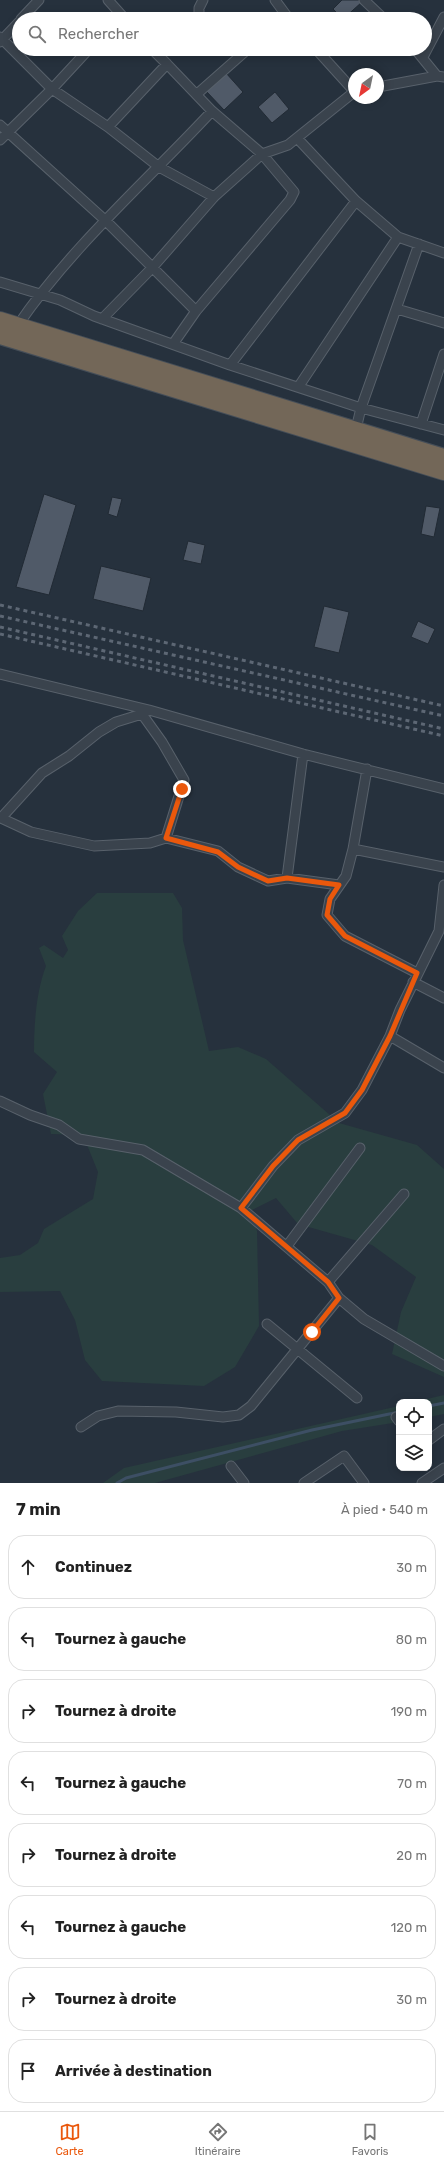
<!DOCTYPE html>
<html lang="fr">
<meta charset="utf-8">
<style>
body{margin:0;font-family:Rubik,sans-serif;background:#f2f2f2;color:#222}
.controls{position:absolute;right:12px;bottom:12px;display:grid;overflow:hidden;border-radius:8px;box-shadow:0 2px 10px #0003}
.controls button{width:36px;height:36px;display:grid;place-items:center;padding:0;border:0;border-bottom:1px solid #e0e0e0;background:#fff;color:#222;font:20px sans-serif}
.compass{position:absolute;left:348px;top:68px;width:36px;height:36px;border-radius:50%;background:#fff;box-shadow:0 2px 10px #0003;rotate:213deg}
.stop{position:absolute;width:12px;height:12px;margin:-9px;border:3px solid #ea580c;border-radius:50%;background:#fff}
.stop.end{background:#ea580c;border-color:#fff;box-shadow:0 1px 4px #0008}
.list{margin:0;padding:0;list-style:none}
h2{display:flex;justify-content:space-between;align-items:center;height:52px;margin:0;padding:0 16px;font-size:17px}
h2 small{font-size:13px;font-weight:400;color:#767676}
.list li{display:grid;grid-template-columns:26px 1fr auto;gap:12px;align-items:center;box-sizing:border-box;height:64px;margin:0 8px 8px;padding:0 8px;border:1px solid #e0e0e0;border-radius:16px}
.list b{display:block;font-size:15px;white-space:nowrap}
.list em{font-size:13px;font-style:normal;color:#767676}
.icon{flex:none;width:22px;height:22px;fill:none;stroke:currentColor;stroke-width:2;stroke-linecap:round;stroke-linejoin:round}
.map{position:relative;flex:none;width:444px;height:1483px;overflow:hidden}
.search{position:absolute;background:#fff;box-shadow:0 2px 10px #0003;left:12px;right:12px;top:12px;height:44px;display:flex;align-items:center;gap:10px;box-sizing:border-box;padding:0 14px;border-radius:22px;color:#767676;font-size:15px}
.sheet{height:628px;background:#fff}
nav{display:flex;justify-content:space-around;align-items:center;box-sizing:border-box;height:56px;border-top:1px solid #e0e0e0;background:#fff;font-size:11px;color:#767676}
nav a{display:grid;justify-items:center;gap:2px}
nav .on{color:#ea580c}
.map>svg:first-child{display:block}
.green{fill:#293e3f}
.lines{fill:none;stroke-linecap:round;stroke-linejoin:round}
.stream{stroke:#3d4f64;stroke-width:3}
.building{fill:#505a68;stroke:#212a34}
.street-casing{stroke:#58616b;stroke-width:11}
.highway-casing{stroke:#454e58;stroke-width:18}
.street{stroke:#3a434d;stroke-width:9}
.highway{stroke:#736758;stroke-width:16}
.rail{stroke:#5d6774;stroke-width:3;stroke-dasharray:4 4;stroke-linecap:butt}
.route{stroke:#ea580c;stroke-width:5}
</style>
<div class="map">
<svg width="444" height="1483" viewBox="0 0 444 1483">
<rect width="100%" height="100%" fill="#26313d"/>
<path class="green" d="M97 893H173L182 908 183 940 209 1051 238 1047 266 1059 339 1123 417 1145 444 1169V1377L392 1354 401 1312 416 1277 372 1245 298 1224 276 1198 250 1211 257 1231 259 1326 235 1367 204 1386 102 1381 85 1360 75 1320 60 1291 0 1292V1258L20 1255 38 1243 44 1229 93 1199 98 1172 83 1135 51 1134 43 1094 57 1072 34 1052C34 1025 36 992 46 966L39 948 44 945 63 958 68 950 62 936 78 911Z
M444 1395V1414L429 1417V1402H414Z
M399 1406V1422L342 1431 155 1483H103L124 1468Z"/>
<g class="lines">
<path class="stream" d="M429 1406 444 1403
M117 1483 126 1478 312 1430 399 1412"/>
</g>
<path class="building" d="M342 0H360L362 2 343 19 333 9Z
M226 73 243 92 224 110 206 91Z
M275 92 289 109 272 123 258 107Z
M44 494 76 505 49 595 16 587Z
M112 497 122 499 117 517 108 514Z
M426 506 440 508 434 537 421 534Z
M188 541 205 545 201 564 183 560Z
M101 566 151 578 143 611 93 599Z
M324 606 349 612 339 653 314 647Z
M418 621 435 629 428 644 411 637Z"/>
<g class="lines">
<g class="street-casing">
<path id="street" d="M108 0 125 19
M275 0 289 19
M364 0 384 19
M21 19 39 0
M199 19V8L203 0
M0 37 52 89 108 127 159 167 214 197
M0 42 19 22
M316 49 354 91
M415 49 437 76
M423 57 444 17
M167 64 212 111 262 154 294 192 290 200 196 311 173 344
M378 87 437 76 444 77
M197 94 248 49
M0 125 106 221 196 311
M108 127 167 64 152 49
M297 138 356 201 398 237 444 253
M0 140 52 89 89 49
M0 282 60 300 94 316 230 365 361 408 444 430
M397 309 444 323
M102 319 152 268 214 197 262 154 288 145 354 92
M18 325C72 246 147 181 212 111
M230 365 356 201
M299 386 398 237
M421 424 444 354
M356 429 361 408 419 244
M0 674 149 710 303 754 444 789
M149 710 142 714 116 722 99 732 69 756 42 773 3 816V819L31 832 94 846 150 843 166 838 218 851 238 867 268 881 287 878 339 885
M142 714 162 742 184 780 166 838
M367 769 353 849 444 867
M353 849 346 876 330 899 327 915 345 936 417 973
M287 878 303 754
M413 982 444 998
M390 1036 400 1010 439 931 444 885
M0 1101 30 1115 59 1125 79 1139 143 1150 241 1208 328 1282 339 1298
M241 1208 273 1166 298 1140 345 1113 362 1090 390 1036 444 1068
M287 1246 360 1148
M328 1282 404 1194
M267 1324 357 1398
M396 1417 399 1421
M81 1427 98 1416 118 1411 176 1412 223 1417 239 1415 251 1406 339 1298 364 1319 444 1366
M429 1440 444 1429
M231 1466 244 1483
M304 1483 344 1456 364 1483
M422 1483 444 1468"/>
</g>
<g class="highway-casing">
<path id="highway" d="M0 320 444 457
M0 336 444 472"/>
</g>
<use href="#street" class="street"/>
<use href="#highway" class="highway"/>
<path class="rail" d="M0 605 444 706
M0 616 444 716
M0 627 444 729
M0 634 444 736"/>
</g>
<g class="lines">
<path class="route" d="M182 789 166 838 218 852 238 867 268 881 287 878 339 885 330 899 327 915 345 936 417 973 390 1036 362 1090 345 1113 298 1140 273 1166 241 1208 328 1282 339 1298 312 1332"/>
</g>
</svg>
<div class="controls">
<button><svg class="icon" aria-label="locate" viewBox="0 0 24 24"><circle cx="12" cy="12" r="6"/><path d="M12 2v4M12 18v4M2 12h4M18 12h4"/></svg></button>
<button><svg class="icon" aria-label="layers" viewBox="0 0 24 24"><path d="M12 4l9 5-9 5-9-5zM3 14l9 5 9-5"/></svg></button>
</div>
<svg class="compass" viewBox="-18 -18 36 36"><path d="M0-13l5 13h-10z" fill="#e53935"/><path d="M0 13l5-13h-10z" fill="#767676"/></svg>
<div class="stop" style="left:312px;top:1332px"></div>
<div class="stop end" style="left:182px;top:789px"></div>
<div class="search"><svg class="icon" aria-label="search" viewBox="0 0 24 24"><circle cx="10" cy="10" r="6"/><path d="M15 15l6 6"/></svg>Rechercher</div>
</div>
<section class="sheet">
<h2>7 min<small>À pied · 540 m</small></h2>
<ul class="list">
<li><svg class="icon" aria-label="ahead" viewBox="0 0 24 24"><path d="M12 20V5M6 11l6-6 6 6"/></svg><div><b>Continuez</b></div><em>30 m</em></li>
<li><svg class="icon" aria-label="left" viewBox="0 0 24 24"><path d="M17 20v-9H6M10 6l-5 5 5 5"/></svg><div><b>Tournez à gauche</b></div><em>80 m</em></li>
<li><svg class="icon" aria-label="right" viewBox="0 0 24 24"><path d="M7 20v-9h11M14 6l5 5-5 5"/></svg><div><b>Tournez à droite</b></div><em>190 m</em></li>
<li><svg class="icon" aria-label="left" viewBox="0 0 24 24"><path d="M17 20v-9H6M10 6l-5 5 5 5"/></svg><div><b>Tournez à gauche</b></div><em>70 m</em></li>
<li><svg class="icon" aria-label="right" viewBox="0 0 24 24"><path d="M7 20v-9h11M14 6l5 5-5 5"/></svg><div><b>Tournez à droite</b></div><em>20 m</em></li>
<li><svg class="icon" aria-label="left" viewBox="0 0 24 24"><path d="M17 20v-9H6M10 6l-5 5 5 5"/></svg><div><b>Tournez à gauche</b></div><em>120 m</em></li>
<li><svg class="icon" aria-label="right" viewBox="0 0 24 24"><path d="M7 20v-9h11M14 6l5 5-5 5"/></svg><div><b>Tournez à droite</b></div><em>30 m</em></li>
<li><svg class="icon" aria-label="arrive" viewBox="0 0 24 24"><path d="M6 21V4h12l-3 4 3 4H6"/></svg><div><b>Arrivée à destination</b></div></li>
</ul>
</section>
<nav>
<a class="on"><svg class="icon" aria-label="map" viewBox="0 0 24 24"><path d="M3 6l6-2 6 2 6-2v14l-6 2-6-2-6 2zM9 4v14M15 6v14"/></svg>Carte</a>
<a><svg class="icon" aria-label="directions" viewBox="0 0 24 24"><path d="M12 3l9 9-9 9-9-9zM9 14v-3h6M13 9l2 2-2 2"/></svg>Itinéraire</a>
<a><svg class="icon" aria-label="saved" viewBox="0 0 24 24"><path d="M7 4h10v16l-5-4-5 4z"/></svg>Favoris</a>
</nav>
